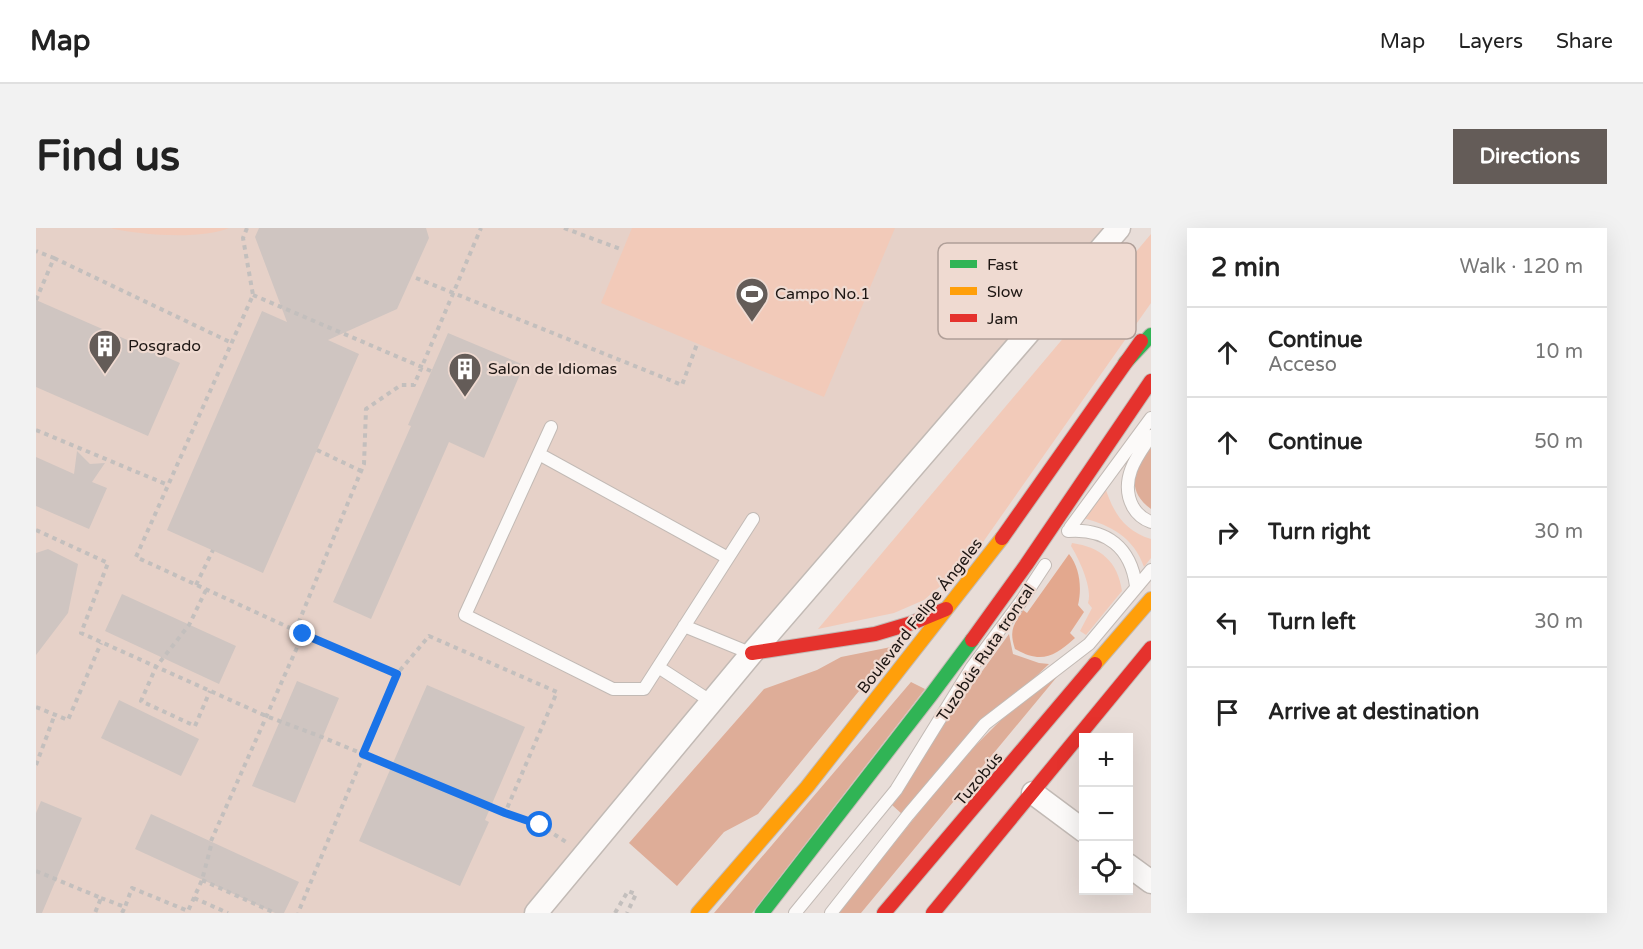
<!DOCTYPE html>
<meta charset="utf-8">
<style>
body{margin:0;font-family:"Varela Round",sans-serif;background:#f2f2f2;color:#222}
.controls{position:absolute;right:18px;bottom:18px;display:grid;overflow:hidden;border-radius:0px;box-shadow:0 6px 24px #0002}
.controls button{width:54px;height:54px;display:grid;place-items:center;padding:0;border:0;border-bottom:2px solid #e0e0e0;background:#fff;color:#222;font:30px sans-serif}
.stop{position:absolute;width:18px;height:18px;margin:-14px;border:4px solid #1a73e8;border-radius:50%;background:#fff}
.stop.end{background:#1a73e8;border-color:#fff;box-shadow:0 2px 6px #0008}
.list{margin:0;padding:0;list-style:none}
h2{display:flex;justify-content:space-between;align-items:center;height:78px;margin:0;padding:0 24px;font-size:26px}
h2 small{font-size:20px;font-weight:400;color:#767676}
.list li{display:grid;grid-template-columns:39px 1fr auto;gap:18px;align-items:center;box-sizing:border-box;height:90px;padding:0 24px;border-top:2px solid #e0e0e0}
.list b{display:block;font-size:22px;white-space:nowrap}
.list p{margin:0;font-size:20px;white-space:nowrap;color:#767676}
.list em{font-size:20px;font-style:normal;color:#767676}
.icon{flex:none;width:33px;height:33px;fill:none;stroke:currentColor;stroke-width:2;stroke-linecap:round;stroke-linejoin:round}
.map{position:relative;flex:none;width:1115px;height:685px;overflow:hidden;border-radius:0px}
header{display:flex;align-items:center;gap:36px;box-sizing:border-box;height:84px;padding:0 30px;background:#fff;border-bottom:2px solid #e0e0e0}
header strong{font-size:28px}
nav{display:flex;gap:33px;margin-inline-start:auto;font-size:21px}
.intro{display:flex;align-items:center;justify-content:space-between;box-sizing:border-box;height:144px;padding:0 36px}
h1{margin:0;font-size:42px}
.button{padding:15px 27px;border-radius:0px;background:#645c58;color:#fff;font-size:21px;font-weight:700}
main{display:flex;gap:36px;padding:0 36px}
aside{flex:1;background:#fff;border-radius:0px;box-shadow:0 6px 24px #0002}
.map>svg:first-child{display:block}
.built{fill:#e6d1c8}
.green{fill:#f2cab9}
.forest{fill:#dead98}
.water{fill:#e3a88e}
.building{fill:#cfc5c1}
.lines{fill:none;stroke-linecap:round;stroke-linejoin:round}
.lane-casing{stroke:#c2bab5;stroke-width:14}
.street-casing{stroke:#c2bab5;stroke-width:25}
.fast-casing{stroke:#c2bab5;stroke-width:16}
.slow-casing{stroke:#c2bab5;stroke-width:16}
.jam-casing{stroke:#c2bab5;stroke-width:16}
.path{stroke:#c3bfbd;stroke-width:4;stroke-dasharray:4.5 4.5;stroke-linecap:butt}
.lane{stroke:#fcfaf9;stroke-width:12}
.street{stroke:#fcfaf9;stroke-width:22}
.fast{stroke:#30b455;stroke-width:14}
.slow{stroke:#ff9f0a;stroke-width:14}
.jam{stroke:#e5322d;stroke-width:14}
.route{stroke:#1a73e8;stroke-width:8}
.labels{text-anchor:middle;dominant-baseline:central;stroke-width:4.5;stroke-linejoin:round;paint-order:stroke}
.poi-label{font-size:16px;fill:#1d1613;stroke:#efdad1;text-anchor:start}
.street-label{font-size:16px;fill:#1d1613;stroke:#efdad1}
.key{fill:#efdad1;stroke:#b09f98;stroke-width:1.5}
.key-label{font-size:16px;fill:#1d1613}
</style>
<header>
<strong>Map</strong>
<nav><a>Map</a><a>Layers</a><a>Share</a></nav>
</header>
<div class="intro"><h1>Find us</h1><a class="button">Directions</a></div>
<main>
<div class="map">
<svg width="1115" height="685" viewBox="0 0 1115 685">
<rect width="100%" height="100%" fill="#e8ddd8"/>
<path class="built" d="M0 0H1079L500 685H0Z"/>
<path class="green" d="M74 0H193C166 12 102 7 74 0Z
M596 0H859L788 169 565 75Z
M1115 6V75L933 334 888 372 858 385 782 401Z
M1069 259C1077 284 1088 303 1115 311V330L1108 339C1098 310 1075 297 1047 290Z
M1036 315C1065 319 1082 334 1086 363L1050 407 1044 403 1056 380 1052 375C1057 360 1043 331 1035 318Z"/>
<path class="forest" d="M1115 217V281C1088 261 1099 239 1115 217Z
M973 406 977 426 1003 435 1013 436 992 456 949 488 866 586 856 577 908 496Z
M860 418 722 586 688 604 641 658 593 615 728 461 781 442 805 429Z
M1025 444 825 685H802L925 532 965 492Z
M875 454 889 461 716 685H678Z"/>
<path class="water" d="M1033 326C1044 340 1046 360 1042 377L1048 384 1034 405 1039 410C1018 429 1005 436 979 421 973 402 977 398 987 382L991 385Z"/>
<path class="building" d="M223 0H390L393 10 361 81 292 112 323 126 227 345 131 302 226 83 251 94 219 9Z
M0 72 144 135 112 208 0 159Z
M412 105 488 137 448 230 413 214 335 391 297 374 375 198 372 197Z
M41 223 54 236 69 235 56 254 71 260 53 301 0 278V229L38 246Z
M12 321 42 336 32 385 0 427V325Z
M86 366 200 418 183 456 69 403Z
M261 453 303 470 259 575 216 558Z
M391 457 489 499 449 592 453 594 424 658 323 613Z
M83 472 163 511 145 548 65 510Z
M5 573 46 590 6 685H0V585Z
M115 586 263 654 248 685H239L99 621Z"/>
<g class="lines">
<g class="lane-casing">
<path id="lane" d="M515 199 429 387 577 461H608L717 291
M1115 208C1100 229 1083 253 1097 279 1101 286 1107 291 1115 294
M503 226 692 330
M1034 300 1115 190
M1032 303C1071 300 1095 320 1100 358
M648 398 714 425
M622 439 676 474
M759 685 860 562 936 439 986 372 1009 337
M795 685 872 587 949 496 1053 416 1115 342"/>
</g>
<g class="street-casing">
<path id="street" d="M997 565 1048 603
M1092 637 1115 654
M500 685 716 425 1083 0"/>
</g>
<g class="fast-casing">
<path id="fast" d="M1089 135 1115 107
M726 685 895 467 936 412"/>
</g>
<g class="slow-casing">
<path id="slow" d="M1059 436 1115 371
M662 685 771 559 966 310"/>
</g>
<g class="jam-casing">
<path id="jam" d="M966 310 1105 113
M936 412 990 337 1115 153
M716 425 839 406 876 395 910 381
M848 685 1059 436
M897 685 1115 420"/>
</g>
<path class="path" d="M211 0 207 10 217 67 100 329 267 406 361 446 262 685
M528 0 587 22
M18 30 196 115
M380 50 646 157 661 116
M217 67 395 143
M0 72 18 30 0 23
M0 202 132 257
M281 222 325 243
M0 302 72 335 45 405 230 488 286 509 469 585 521 464 393 408 361 446
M160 357 177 322
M170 362 153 397 120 439 105 473 159 498 174 463
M259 403 328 236 330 181 365 157H378L445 0
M0 479 32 492 65 415
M0 537 19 486
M469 585 504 597 530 614
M175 613 267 406
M0 643 65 670 59 685
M166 652 239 685
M65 670 89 679 96 660 152 683 166 652 176 614
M158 670 192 685
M86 685 89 679
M579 685 592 663 600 666 591 685"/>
<use href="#lane" class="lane"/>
<use href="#street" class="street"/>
<use href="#fast" class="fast"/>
<use href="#slow" class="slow"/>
<use href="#jam" class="jam"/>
</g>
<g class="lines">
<path class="route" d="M267 406 361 446 327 526 469 585 504 597"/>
</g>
<defs>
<g id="stadium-pin" transform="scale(1.725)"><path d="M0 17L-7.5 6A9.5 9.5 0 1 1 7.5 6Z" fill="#645c58" stroke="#efdad1"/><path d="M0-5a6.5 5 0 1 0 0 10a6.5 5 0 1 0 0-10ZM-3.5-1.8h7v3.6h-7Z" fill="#fff"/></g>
<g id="building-pin" transform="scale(1.725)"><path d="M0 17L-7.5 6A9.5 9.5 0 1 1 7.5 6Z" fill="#645c58" stroke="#efdad1"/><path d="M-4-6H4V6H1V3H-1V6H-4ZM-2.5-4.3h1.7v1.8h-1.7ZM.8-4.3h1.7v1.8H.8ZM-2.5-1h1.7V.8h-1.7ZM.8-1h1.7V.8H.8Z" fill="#fff"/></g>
</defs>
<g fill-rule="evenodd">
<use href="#stadium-pin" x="716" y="66"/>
<use href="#building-pin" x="69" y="118"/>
<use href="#building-pin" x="429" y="141"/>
</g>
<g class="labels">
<g class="poi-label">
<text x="739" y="66">Campo No.1</text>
<text x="92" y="118">Posgrado</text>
<text x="452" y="141">Salon de Idiomas</text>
</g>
<g class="street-label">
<text transform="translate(884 388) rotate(-52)">Boulevard Felipe Ángeles</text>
<text transform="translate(950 425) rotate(-56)">Tuzobús Ruta troncal</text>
<text transform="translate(943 551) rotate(-50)">Tuzobús</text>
</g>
</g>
<rect x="902" y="15" width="198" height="96" rx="9" class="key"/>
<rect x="914" y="32" width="27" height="8" fill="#30b455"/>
<rect x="914" y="59" width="27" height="8" fill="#ff9f0a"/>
<rect x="914" y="86" width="27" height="8" fill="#e5322d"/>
<g class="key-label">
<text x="951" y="42">Fast</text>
<text x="951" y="69">Slow</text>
<text x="951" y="96">Jam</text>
</g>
</svg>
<div class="controls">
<button>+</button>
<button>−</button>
<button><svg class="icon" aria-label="locate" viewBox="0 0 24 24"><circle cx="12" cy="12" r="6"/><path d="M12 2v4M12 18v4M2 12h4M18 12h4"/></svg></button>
</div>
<div class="stop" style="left:504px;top:597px"></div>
<div class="stop end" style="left:267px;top:406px"></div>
</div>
<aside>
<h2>2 min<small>Walk · 120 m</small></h2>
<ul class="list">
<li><svg class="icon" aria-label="ahead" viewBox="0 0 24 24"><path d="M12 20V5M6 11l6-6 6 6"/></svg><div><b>Continue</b><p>Acceso</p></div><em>10 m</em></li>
<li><svg class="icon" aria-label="ahead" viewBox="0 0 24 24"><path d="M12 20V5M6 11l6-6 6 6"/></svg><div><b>Continue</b></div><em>50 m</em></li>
<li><svg class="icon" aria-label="right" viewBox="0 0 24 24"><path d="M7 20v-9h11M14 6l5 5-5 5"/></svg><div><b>Turn right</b></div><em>30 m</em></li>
<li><svg class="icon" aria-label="left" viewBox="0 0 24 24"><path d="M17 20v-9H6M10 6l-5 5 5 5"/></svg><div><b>Turn left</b></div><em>30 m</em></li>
<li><svg class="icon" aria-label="arrive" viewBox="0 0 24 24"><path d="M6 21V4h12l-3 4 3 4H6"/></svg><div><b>Arrive at destination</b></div></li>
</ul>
</aside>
</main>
